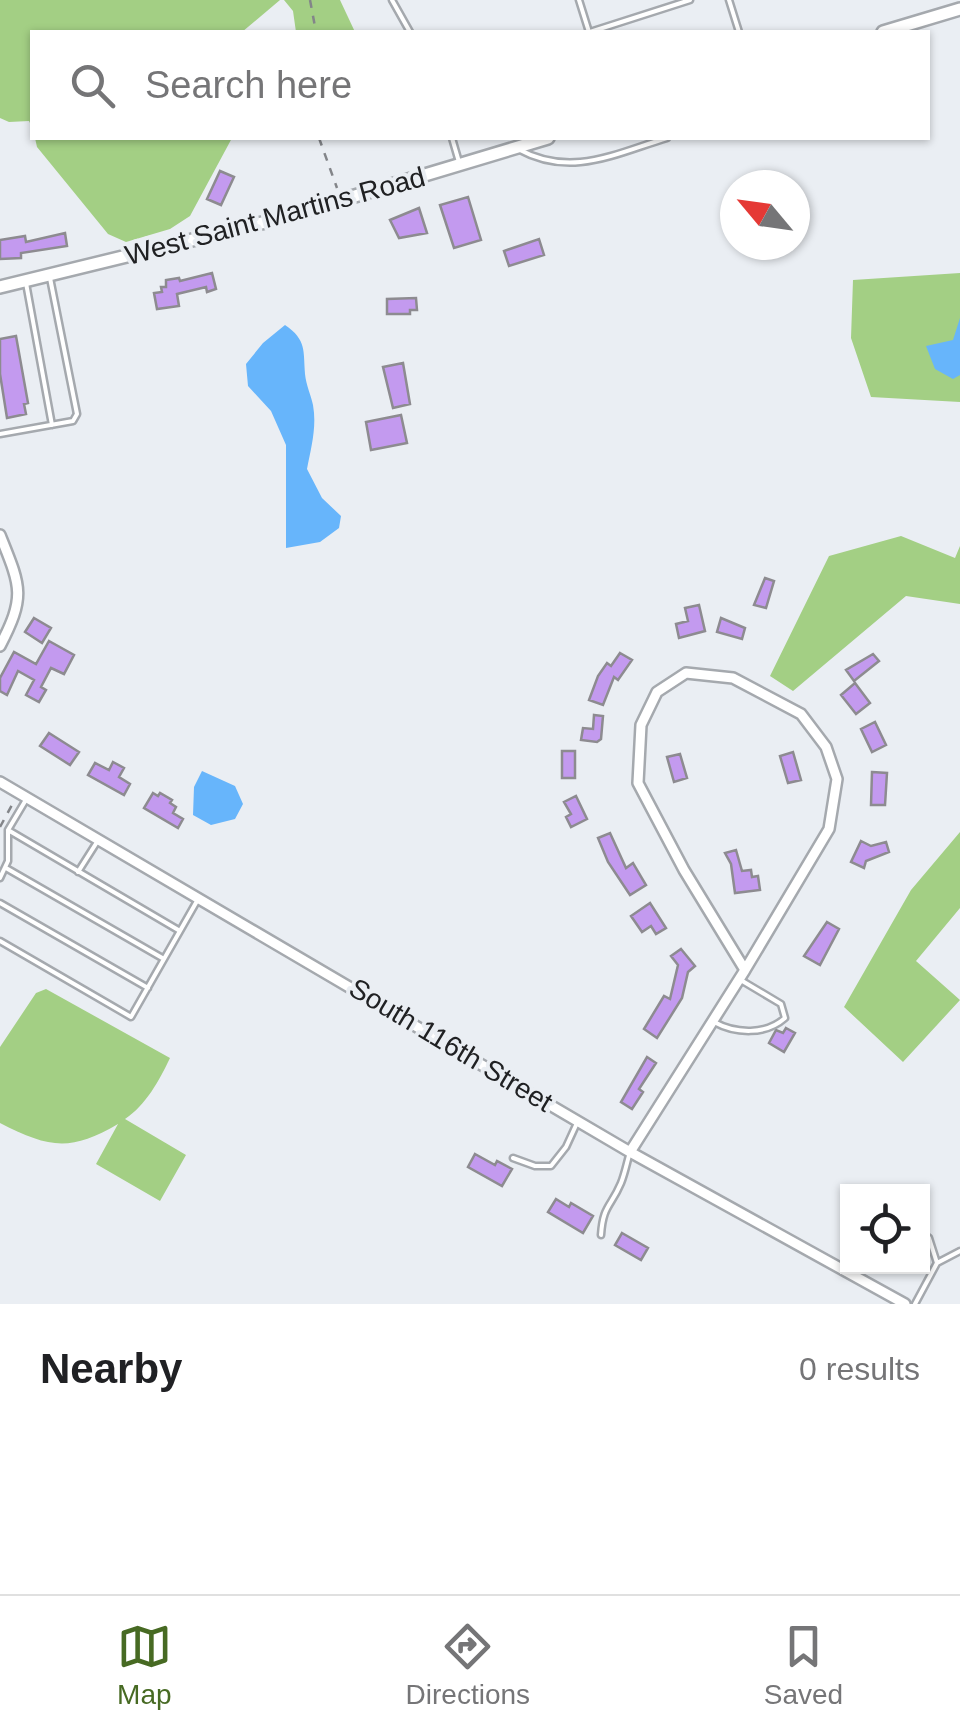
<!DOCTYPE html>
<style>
body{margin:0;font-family:Arial,sans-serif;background:#f6f6f6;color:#202124}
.controls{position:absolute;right:30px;bottom:30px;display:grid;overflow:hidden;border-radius:0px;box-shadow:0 2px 8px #0004}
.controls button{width:90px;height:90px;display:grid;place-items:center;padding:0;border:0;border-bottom:2px solid #e0e0e0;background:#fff;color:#202124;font:50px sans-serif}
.compass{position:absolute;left:720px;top:170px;width:90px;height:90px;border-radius:50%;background:#fff;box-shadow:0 2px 8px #0004;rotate:299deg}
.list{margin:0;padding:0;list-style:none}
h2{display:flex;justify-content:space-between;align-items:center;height:130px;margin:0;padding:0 40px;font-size:42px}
h2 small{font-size:32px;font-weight:400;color:#757577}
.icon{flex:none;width:55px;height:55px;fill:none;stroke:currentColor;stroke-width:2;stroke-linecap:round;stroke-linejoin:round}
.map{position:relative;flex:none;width:960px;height:1304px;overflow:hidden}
.search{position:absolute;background:#fff;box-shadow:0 2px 8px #0004;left:30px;right:30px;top:30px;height:110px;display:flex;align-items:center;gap:25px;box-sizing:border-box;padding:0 35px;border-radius:0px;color:#757577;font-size:38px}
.sheet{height:290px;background:#fff}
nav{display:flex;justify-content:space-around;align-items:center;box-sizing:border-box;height:140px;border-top:2px solid #e0e0e0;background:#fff;font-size:28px;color:#757577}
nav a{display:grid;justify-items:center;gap:5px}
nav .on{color:#476a23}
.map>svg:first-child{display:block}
.green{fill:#a3cf84}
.water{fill:#67b5fb}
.building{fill:#c39aef;stroke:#8d8b90;stroke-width:2.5}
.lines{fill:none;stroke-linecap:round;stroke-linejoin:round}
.service-casing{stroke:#a5a9ae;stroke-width:9}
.minor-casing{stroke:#a5a9ae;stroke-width:14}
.tertiary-casing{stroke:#a5a9ae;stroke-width:16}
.path{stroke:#838589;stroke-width:2.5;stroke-dasharray:8 8;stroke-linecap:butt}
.service{stroke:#fff;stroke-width:4}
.minor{stroke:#fff;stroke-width:9}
.tertiary{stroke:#fff;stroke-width:11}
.labels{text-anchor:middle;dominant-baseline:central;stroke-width:8;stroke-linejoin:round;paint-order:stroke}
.street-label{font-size:28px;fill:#202123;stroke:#eaeef3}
</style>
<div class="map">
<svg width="960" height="1304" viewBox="0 0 960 1304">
<rect width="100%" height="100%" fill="#eaeef3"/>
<path class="green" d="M0 0H280L242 32H32V127L29 121 9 122 0 118Z
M284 0H340L355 32H296L293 11Z
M35 138H232L190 216 170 229 126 242 108 234 37 147Z
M960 273V402L871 397 851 338 853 280Z
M901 536 955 558 960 546V604L906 596 793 691 770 676 829 556Z
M960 832V908L916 961 960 1000 903 1062 844 1007 911 890Z
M46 989 170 1058C159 1081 146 1105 125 1119L186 1155 160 1201 96 1164 118 1124C70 1152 49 1148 0 1123V1047L36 993Z"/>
<path class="water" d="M960 318V375L953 379 935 369 926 346 953 340Z
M285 325C307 340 303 351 305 374 306 385 311 395 313 405 317 427 311 448 307 469L322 498 341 516 339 528 320 542 286 548V445L271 411 248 386 246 364 263 343Z
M202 771 235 786 243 804 235 819 211 825 193 815 194 787Z"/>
<path class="building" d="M220 171 234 177 221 205 207 199Z
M468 197 481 240 454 248 440 205Z
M419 208 427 233 399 238 390 220Z
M65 233 67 246 21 253V258L0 259V240L25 236 26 242Z
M539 239 544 255 509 266 504 251Z
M212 273 216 289 207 292 206 287 177 294 179 306 157 309 154 293 162 292 161 287H166V280L179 278 180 281Z
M416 298 417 310H410V314H387V299Z
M16 336 28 403 24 404 26 414 7 418 0 374V339Z
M403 363 410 404 393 408 383 367Z
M401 415 407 443 371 450 366 422Z
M765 578 774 581 766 608 754 605Z
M699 605 705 631 679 638 676 624 688 621 685 608Z
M34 618 51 628 42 643 25 632Z
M721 618 745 628 742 639 717 632Z
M49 641 74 655 64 674 51 668 41 687 46 690 39 702 26 695 34 680 18 671 7 695 0 691V678L14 652 36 664Z
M620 653 632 660 618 680 614 677 603 705 589 700 598 676 607 663 611 666Z
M873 654 879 661 854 681 846 670Z
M855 683 870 703 856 714 841 695Z
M594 715 603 716 601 739 597 742 581 740 583 728 593 729Z
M875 722 886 745 872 752 861 729Z
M49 733 79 752 70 765 40 746Z
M562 751H575V778H562Z
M793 752 801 780 788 783 780 756Z
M680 754 687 778 674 782 667 757Z
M113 762 124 768 119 777 130 784 124 795 88 775 95 763 109 770Z
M872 772 887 773 885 805H871Z
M153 793 158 796 160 793 172 800 170 803 176 807 173 813 183 819 178 828 144 808Z
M576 796 587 819 571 827 566 817 571 814 564 802Z
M610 833 626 868 633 863 646 885 630 895 608 862 598 838Z
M861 841 871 846 886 842 889 852 866 861 864 868 851 862Z
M736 850 742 871 751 870 752 877 758 876 760 890 735 893 731 864 725 853Z
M650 903 666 928 656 934 651 926 642 932 631 916Z
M827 922 839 929 820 965 804 956Z
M681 949 695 966 688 972 682 998 657 1038 644 1029 664 996 670 999 678 965 671 956Z
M786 1028 795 1033 784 1052 769 1043 776 1030 783 1033Z
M647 1057 656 1063 639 1089 643 1092 632 1109 621 1102Z
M475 1154 495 1165 497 1161 512 1169 502 1186 468 1167Z
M556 1199 569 1207 571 1203 593 1216 583 1233 548 1212Z
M622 1233 648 1248 641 1260 615 1245Z"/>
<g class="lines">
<g class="service-casing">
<path id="service" d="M392 0 410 32
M579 0 589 32
M729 0 739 32
M590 32 690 0
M452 138 459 162
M518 149C571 178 614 154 667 138
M26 283 52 425
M0 434 73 421 77 414 50 278
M8 830 180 931
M6 868 164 959
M78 872 97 842
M0 878 8 861V830L27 798
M0 903 148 988
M0 941 131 1017 197 901
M714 1022C736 1034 766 1035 785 1018L781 1004 739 979
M513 1158 535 1166H551L566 1147 577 1123
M922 1233 929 1238 937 1263
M601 1235C603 1205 611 1207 621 1183 625 1173 627 1162 630 1152
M915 1304 937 1263 960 1251"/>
</g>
<g class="minor-casing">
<path id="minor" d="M0 535C21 587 26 596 0 646
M686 673 733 678 801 714 826 747 837 779 829 829 745 970 684 870 638 783 641 725 657 692Z
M0 782 630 1152 905 1304
M630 1152 745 970"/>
</g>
<g class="tertiary-casing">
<path id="tertiary" d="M883 32 960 9
M0 287 278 219 548 138"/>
</g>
<path class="path" d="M310 0 316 32
M319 138 337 188
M0 827 12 805V800"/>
<use href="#service" class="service"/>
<use href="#minor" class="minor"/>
<use href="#tertiary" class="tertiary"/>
</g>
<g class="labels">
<g class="street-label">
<text transform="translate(275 216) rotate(-15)">West Saint Martins Road</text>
<text transform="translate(451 1045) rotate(31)">South 116th Street</text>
</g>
</g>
</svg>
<div class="controls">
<button><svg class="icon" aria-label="locate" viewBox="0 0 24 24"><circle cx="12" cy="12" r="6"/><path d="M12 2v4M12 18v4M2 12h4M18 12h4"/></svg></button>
</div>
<svg class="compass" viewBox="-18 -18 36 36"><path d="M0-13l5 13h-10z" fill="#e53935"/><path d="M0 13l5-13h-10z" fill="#757577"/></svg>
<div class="search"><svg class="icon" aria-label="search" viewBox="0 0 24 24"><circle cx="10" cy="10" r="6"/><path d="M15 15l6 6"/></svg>Search here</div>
</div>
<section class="sheet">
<h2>Nearby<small>0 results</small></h2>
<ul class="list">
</ul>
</section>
<nav>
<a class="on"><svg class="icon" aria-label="map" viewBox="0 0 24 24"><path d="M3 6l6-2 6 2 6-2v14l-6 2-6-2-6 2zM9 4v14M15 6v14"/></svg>Map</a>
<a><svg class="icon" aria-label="directions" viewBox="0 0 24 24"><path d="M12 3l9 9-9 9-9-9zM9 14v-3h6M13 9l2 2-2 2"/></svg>Directions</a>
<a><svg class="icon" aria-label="saved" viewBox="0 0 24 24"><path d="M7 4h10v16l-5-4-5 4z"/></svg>Saved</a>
</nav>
